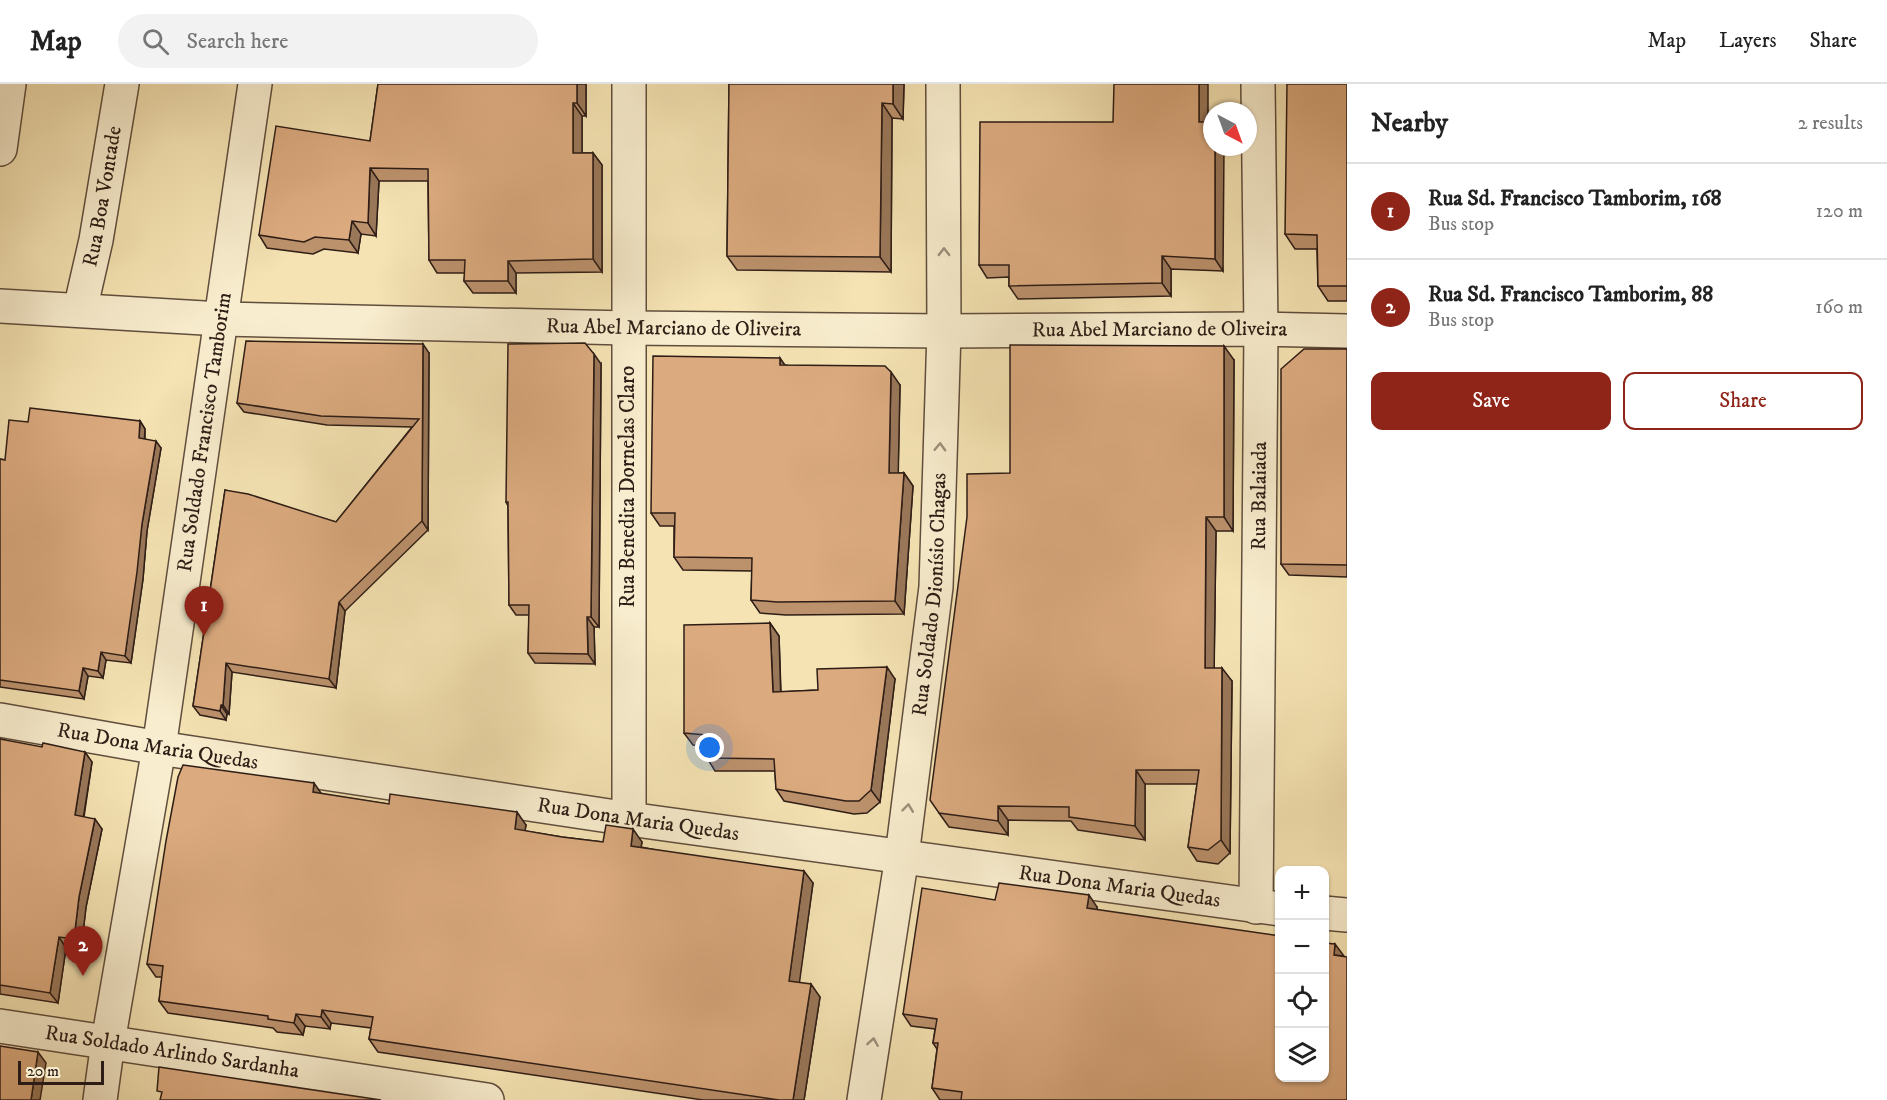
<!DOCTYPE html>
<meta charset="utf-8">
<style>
body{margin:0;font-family:"IM FELL DW Pica",serif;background:#f2f2f2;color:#222}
.controls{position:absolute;right:18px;bottom:18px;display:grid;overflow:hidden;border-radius:12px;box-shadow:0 2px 4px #0004}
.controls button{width:54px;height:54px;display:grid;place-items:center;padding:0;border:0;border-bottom:2px solid #e0e0e0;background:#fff;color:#222;font:30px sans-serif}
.compass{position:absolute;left:1203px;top:18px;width:54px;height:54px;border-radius:50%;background:#fff;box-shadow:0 2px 4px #0004;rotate:139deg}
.scale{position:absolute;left:18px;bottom:15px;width:86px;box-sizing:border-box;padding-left:6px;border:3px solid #2e1d16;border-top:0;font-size:16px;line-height:21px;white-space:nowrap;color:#2e1d16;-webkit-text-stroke:4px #f8edce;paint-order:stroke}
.you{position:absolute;left:710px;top:664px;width:21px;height:21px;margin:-15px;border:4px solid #fff;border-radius:50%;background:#1a73e8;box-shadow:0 0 0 9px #1a73e833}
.badge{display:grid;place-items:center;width:39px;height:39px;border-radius:50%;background:#8f2418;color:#fff;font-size:20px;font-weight:700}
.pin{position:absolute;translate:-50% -50px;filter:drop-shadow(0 2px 3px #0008)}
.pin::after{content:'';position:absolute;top:32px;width:21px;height:18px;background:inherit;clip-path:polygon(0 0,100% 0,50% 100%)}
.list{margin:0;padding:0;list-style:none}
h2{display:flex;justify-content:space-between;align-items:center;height:78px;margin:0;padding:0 24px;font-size:26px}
h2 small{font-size:20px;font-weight:400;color:#767676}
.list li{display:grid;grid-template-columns:39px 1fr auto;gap:18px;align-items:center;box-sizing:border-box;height:96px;padding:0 24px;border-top:2px solid #e0e0e0}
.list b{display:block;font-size:22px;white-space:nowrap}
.list p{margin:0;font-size:20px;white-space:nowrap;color:#767676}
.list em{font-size:20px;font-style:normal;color:#767676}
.actions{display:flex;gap:12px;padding:18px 24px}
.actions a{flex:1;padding:14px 0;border:2px solid #8f2418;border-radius:12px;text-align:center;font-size:21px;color:#8f2418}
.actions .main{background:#8f2418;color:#fff}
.icon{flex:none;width:33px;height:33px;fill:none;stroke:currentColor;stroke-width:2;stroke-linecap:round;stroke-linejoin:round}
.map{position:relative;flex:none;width:1347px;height:1016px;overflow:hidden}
header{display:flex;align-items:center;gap:36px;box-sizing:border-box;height:84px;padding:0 30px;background:#fff;border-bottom:2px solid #e0e0e0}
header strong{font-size:28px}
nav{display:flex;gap:33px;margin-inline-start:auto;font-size:21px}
.search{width:420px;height:54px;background:#f2f2f2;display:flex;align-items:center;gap:15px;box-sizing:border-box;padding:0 21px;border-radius:33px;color:#767676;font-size:22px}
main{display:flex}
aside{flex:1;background:#fff}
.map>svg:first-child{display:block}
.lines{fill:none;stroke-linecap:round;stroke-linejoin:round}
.minor-casing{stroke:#604e3d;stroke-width:36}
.minor{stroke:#f8edce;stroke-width:33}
.wall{fill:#bc926d;stroke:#2e1d16;stroke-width:1.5}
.shaded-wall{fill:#997759;stroke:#2e1d16;stroke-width:1.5}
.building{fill:#dbaa7f;stroke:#2e1d16;stroke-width:1.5}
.oneway{stroke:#9d8f7b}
.labels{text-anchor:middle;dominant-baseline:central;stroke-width:4.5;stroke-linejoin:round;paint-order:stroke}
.street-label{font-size:21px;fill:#2e1d16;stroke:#f8edce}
</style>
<header>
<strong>Map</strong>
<div class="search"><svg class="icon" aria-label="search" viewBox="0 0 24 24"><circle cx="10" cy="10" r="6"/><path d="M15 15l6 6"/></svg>Search here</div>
<nav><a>Map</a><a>Layers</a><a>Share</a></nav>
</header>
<main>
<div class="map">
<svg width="1347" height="1016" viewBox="0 0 1347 1016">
<rect width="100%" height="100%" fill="#f5e3b3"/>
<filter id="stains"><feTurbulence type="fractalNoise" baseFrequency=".00333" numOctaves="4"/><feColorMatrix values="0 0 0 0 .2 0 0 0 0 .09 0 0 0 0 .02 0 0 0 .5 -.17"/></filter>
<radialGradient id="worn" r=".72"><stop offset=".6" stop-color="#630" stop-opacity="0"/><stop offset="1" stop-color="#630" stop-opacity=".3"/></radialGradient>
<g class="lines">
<g class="minor-casing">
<g id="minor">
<path d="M629 0V735"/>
<path d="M0 65 9 0"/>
<path id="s1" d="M0 222 221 235 628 244 944 247 1261 245 1347 247"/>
<path id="s2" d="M80 226 96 156 122 0"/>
<path id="s3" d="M0 636 159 664 629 735 1280 825"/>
<path id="s4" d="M1256 823 1261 245 1258 0"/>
<path d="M1324 829 1347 831"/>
<path id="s5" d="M0 942 487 1016"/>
<path id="s6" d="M100 1016 108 958 159 664 255 0"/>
<path id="s7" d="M864 1016 902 772 936 503 944 247 943 0"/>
</g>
</g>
<use href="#minor" class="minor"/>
</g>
<path class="wall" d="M378 0H586V32H582V69H593L602 81V188L516 189V209H473L464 197 465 189H437L429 176 428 97H379L376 152 361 150 358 169 324 165 313 170 267 164 259 151 370 57Z
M729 0H904L903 35 892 34 891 188 737 186 727 172Z
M1347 0V217H1328L1318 202 1317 165H1295L1285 150Z
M1113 38H1208L1223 187 1171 185V212L1018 215 1009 202V193L987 194 979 181Z
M1347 265V493L1289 491 1281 480Z
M429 269 428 446 345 527 336 604 232 588 229 630H227L226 636 200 631 193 622 225 406 336 438 412 343 327 341 244 328 237 319Z
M1234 276 1233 447H1216L1214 584 1232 597 1230 769 1218 780 1197 777 1188 763 1197 700H1145V756L1078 746 1071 737 1008 736V751L949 743 939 729 1010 389Z
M601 280 599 543H594L595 580 535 579 528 569 529 531H516L509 521 508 422 506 418Z
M785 281 900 301 898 389H904L913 402 904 530 786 531 760 529 751 516 752 487 683 486 674 473V442H660L651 429Z
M140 337 145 345V355L161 364 147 447 143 495 131 579 106 576 103 594 88 592 84 615 0 603V375L5 376 28 338Z
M770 539 779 552 781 608 818 606 895 595 880 718 867 729 854 730 784 717 776 705 775 687H715L707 674V662L693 661 684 649Z
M0 655 92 678 84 733 102 745 86 823 81 866 66 864 58 919 0 910Z
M321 710 526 741 525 747 562 753 603 758H642L641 763 813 799 799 898 820 913 804 1016H703L378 968 369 955 371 944 331 939 330 945 305 942 303 951 277 948 273 944 168 929 159 917 162 893H156L147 880Z
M995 816 1097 823V825L1347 1016H940L932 1004 937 965 933 959 935 945 911 942 903 930Z"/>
<path class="shaded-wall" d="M577 0H586V32L577 19Z
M893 0H904L903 35 893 20Z
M1199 0H1208V50L1199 38Z
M573 19 582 32V81L573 69Z
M882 19 892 34 891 188 880 173Z
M1215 63H1224L1223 187 1215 175Z
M593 69 602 81V188L593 175Z
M370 84 379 97 376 152 368 139Z
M352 137 361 150 358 169 349 156Z
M1162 172 1171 185V212L1162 199Z
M508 177 516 189V209L508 197Z
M423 260 429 269 428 446 422 437Z
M1224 262 1234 276 1233 447 1224 433Z
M594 270 601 280 599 543 591 533Z
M780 274 789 287 780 281Z
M891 288 900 301 898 402 889 389Z
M140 337 145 345 144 361 139 354Z
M156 357 161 364 147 447 143 495 131 579 125 572 142 440Z
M904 389 913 402 904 530 895 517Z
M1206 433 1216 447 1214 597 1205 584Z
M339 518 345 527 336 604 329 595Z
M587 533 594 543 595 580 588 570Z
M770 539 779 552 781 620 773 608Z
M101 568 106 576 103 594 98 587Z
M226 579 232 588 229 630 223 621Z
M887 583 895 595 880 718 871 706Z
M83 584 88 592 84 615 79 607Z
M1222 584 1232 597 1230 769 1221 756Z
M221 621 227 630 226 636 220 627Z
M85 668 92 678 82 742 75 731Z
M1136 686 1145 700V756L1135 742Z
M314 699 323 712 313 708Z
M998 722 1008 736V751L998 737Z
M517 728 526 741 523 758 515 745Z
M95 735 102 745 86 823 81 866 74 855 79 813Z
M633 745 642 758 639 775 631 762Z
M804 787 813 799 798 909 789 897Z
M1089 811 1097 823 1095 836 1087 824Z
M59 853 66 864 58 919 50 909Z
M1335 860 1344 872 1334 871Z
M811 900 820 913 804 1016H793Z
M322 926 331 939 330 945 321 933Z
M296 930 305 942 303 951 294 939Z
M38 968 46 979 40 1016H31Z"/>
<path class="building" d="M378 0H577V19H573V69H593V175L508 177V197H464L465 176H429L428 85 370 84 368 139 352 137 349 156 315 153 304 158 259 151 276 42 370 57Z
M729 0H893V20L882 19 880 173 727 172Z
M1114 0H1199V38H1212V63H1215V175L1162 172V199L1009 202V181H979L980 38H1113Z
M1287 0H1347V202H1318L1317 151 1285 150Z
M246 257 423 260 422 437 339 518 329 595 226 579 223 621H221L220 627 193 622 225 406 248 410 336 438 419 335 321 332 237 319Z
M585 259 594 270 591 533H587L588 570 528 569 529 521H509L508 418H506L508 260Z
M1010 261 1224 262V433H1206L1205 584H1222L1221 756 1208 766 1188 763 1199 686H1136L1135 742 1069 733V723L998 722V737L939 729 930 716 967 433V390L1010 389Z
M1304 265H1347V481L1281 480V285Z
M653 272 780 274V281L885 282 891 288 889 389H904L895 517 777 518 751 516 752 474 674 473 675 429H651Z
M30 324 140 337 139 354 156 357 142 440 137 488 125 572 101 568 98 587 83 584 79 607 0 596V375L5 376 9 336 28 338Z
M770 539 773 608 818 606 817 585 887 583 871 706 859 717H846L776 705 774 675 707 674 706 651 684 649V541Z
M0 655 42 663 43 659 85 668 75 731 95 735 79 813 74 855 59 853 50 909 0 901Z
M183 681 314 699 313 708 389 720 390 710 517 728 515 745 562 753 603 758 606 741 633 745 631 762 804 787 789 897 811 900 793 1016H779L369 955 373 933 322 926 321 933 296 930 294 939 268 935V932L159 917 163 882 147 880 166 757 178 693Z
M999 799 1089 811 1087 824 1280 852V993H1324V859L1335 860 1334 871 1347 873V1016H961L962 1008 932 1004 938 959H933L937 935 903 930 922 804 995 816Z
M0 962 38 968 31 1016H0Z
M159 983 381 1016H160L162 1008 157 1007Z"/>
<defs><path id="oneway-chevron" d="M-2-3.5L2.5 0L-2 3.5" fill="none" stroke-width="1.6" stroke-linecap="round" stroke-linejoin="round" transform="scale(1.5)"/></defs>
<g class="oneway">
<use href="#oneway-chevron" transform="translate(944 168) rotate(-90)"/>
<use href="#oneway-chevron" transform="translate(940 363) rotate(-88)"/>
<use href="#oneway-chevron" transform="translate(908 724) rotate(-83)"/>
<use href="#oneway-chevron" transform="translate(873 958) rotate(-81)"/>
</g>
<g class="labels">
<g class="street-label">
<text stroke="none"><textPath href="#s2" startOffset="116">Rua Boa Vontade</textPath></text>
<text stroke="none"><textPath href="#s1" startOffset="674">Rua Abel Marciano de Oliveira</textPath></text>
<text stroke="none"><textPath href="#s1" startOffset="1160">Rua Abel Marciano de Oliveira</textPath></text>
<text stroke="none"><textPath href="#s6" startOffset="676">Rua Soldado Francisco Tamborim</textPath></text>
<text transform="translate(628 403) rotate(-90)">Rua Benedita Dornelas Claro</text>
<text stroke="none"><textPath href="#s4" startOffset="411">Rua Balaiada</textPath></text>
<text stroke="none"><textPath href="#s7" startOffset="510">Rua Soldado Dionísio Chagas</textPath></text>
<text stroke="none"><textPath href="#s3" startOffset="160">Rua Dona Maria Quedas</textPath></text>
<text stroke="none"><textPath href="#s3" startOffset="646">Rua Dona Maria Quedas</textPath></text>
<text stroke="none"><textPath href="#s3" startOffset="1132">Rua Dona Maria Quedas</textPath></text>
<text stroke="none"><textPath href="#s5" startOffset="174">Rua Soldado Arlindo Sardanha</textPath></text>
</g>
</g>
<rect width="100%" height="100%" filter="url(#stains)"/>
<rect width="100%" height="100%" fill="url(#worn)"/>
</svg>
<div class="controls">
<button>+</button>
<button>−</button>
<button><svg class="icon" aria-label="locate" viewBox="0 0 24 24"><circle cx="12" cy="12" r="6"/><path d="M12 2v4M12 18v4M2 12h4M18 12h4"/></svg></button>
<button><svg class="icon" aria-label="layers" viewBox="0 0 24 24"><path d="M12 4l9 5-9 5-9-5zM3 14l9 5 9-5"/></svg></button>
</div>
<svg class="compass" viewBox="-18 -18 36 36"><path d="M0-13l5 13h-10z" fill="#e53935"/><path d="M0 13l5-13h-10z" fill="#767676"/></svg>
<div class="scale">20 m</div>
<div class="you"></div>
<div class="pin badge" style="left:204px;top:552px">1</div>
<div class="pin badge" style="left:83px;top:892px">2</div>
</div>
<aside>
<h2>Nearby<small>2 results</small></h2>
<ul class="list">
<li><span class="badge">1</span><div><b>Rua Sd. Francisco Tamborim, 168</b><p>Bus stop</p></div><em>120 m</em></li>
<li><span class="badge">2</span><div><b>Rua Sd. Francisco Tamborim, 88</b><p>Bus stop</p></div><em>160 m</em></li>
</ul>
<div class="actions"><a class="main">Save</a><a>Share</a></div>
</aside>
</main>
